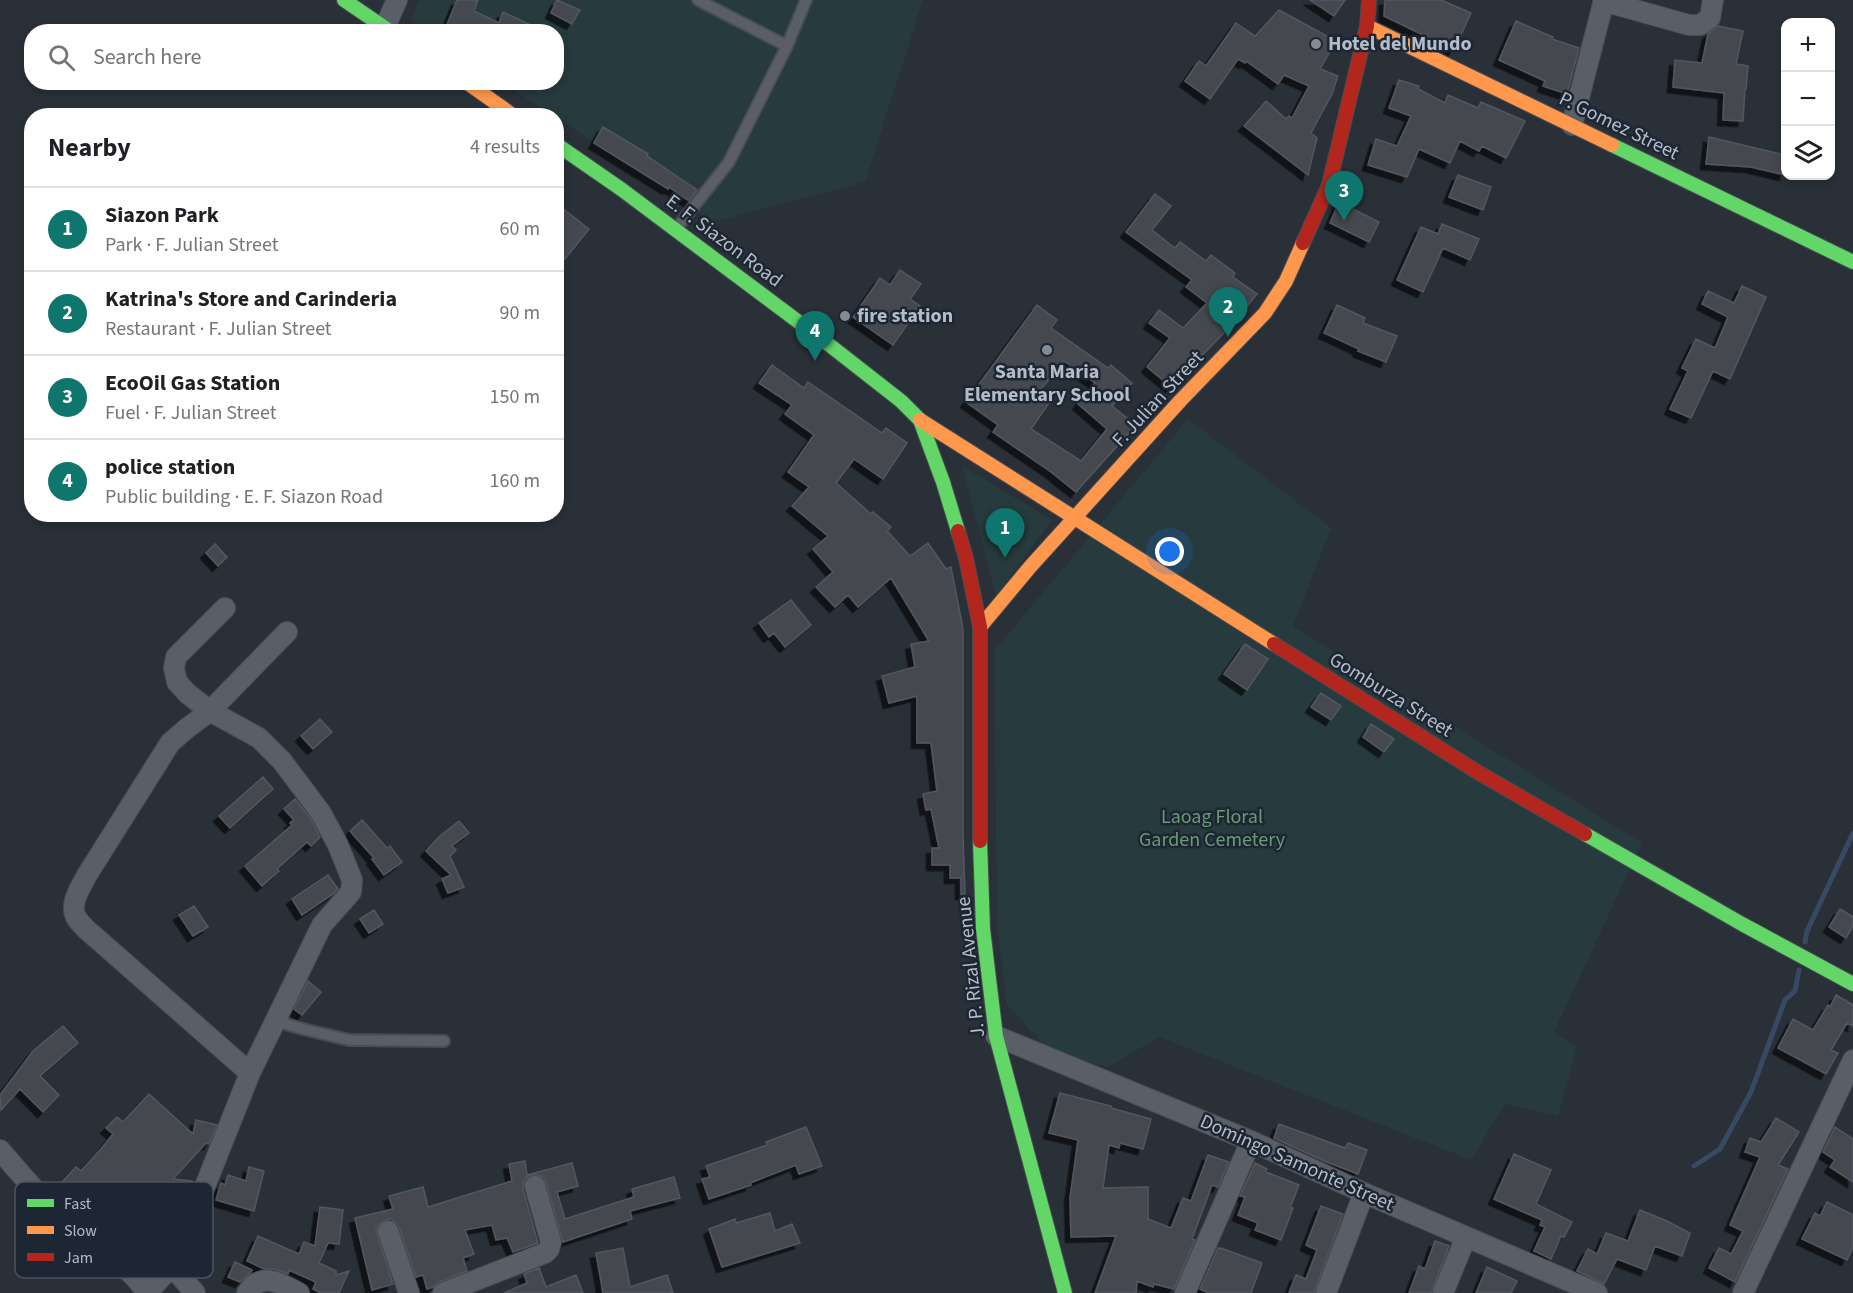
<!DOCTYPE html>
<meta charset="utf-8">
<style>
body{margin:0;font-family:"Source Sans 3",sans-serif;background:#f6f6f6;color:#202124}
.controls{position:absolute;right:18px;top:18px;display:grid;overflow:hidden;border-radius:12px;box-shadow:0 3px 9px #0003}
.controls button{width:54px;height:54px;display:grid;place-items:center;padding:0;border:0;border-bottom:2px solid #e0e0e0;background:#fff;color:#202124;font:30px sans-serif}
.you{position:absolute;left:1170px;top:552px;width:21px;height:21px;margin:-15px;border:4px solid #fff;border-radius:50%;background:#1a73e8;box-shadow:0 0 0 9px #1a73e833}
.badge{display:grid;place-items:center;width:39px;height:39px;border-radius:50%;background:#0f766e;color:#fff;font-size:20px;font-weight:700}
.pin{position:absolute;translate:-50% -50px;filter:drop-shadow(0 2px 3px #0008)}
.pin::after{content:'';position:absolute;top:32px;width:21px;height:18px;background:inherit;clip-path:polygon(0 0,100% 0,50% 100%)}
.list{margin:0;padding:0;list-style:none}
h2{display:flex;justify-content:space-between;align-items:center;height:78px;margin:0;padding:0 24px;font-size:26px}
h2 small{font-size:20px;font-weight:400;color:#757577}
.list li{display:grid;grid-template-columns:39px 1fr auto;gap:18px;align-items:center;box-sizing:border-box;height:84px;padding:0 24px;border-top:2px solid #e0e0e0}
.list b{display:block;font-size:22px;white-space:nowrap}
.list p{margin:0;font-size:20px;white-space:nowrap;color:#757577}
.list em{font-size:20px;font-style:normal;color:#757577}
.icon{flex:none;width:33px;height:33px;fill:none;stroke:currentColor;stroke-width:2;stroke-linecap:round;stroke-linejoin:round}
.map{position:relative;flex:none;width:1853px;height:1293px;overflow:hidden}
.search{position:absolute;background:#fff;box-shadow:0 3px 9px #0003;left:24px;top:24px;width:540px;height:66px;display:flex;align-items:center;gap:15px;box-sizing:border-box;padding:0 21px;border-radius:24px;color:#757577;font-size:22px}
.panel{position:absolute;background:#fff;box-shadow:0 3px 9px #0003;left:24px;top:108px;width:540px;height:414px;border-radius:24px}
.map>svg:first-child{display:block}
.green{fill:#273a3e}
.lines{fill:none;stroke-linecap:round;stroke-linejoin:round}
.stream{stroke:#384963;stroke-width:5}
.building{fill:#444950;stroke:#52575f;stroke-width:1.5;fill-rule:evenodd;filter:url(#shadow)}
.lane-casing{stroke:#484c53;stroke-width:14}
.street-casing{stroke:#484c53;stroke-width:22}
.fast-casing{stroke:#484c53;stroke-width:16}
.slow-casing{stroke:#484c53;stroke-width:16}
.jam-casing{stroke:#484c53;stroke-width:16}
.lane{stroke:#5a5e66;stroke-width:10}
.street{stroke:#5a5e66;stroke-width:20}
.fast{stroke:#63d668;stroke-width:14}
.slow{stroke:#ff974d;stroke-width:14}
.jam{stroke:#b3261e;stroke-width:14}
.poi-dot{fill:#848b96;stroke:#1d2633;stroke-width:2}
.labels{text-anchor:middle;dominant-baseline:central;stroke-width:5;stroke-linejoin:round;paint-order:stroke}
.poi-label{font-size:20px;font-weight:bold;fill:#b4bcc9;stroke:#1d2633;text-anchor:start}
.street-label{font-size:20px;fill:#b4bcc9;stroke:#1d2633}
.park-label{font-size:20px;fill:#6b9a76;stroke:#1d2633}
.key{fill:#1d2633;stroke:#4a5360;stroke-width:1.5}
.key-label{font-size:16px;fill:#b4bcc9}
</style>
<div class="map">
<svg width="1853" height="1293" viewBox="0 0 1853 1293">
<defs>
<filter id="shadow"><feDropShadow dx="-5.5" dy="5.5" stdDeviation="0" flood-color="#0009"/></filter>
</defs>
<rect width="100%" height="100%" fill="#2a3038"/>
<path class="green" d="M419 0H923L865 182 713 222 557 118 556 116 552 115 502 83 556 82V32L425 31 411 22Z
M1188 419 1331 528 1293 626 1642 843 1554 1032 1577 1047 1558 1116 1505 1104 1471 1160 1159 1037 1108 1067 1050 1051 1007 1005 997 925 994 651Z
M962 466 1052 520 996 596Z"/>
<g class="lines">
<path class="stream" d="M1805 942 1807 931 1853 833
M1694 1166 1720 1149 1751 1092 1785 1000 1795 991 1799 970"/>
</g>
<path class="building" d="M457 0H478L474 11 499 23 503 12 546 32H482L467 24 463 32H444Z
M557 0 580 10 572 24 551 13Z
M1310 0H1345L1334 16Z
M1385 0H1441L1471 13 1454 50 1384 16Z
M1279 10 1336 41 1320 69 1338 76 1332 94 1311 133 1317 138 1308 175 1244 126 1266 101 1286 119 1289 116 1292 118 1309 86 1284 75 1278 84 1246 61 1245 63 1238 59 1210 99 1185 81 1199 61 1206 66 1236 23 1255 36Z
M1516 21 1553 37 1552 39 1579 48 1567 94 1543 86 1545 81 1499 60Z
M1718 26 1743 31 1736 64 1748 66 1746 89H1745L1743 121 1723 120 1724 93 1673 87 1675 60 1702 63 1708 34Z
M1399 80 1419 86 1418 89 1445 103 1448 95 1478 108 1481 102 1525 121 1506 158 1482 146 1479 151 1460 141 1450 163 1419 149 1407 177 1368 165 1376 139 1397 146 1411 116 1389 108Z
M603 127 648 154 647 156 697 190 689 201 669 187 668 189 594 143Z
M1709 137 1785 155V175L1751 167 1706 164Z
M1458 175 1491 187 1483 210 1449 197Z
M1155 194 1171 206 1152 230 1175 248 1180 242 1206 261 1211 255 1235 273 1233 277 1257 294 1231 326 1171 387 1147 367 1170 338 1149 323 1159 310 1183 328 1207 303 1186 287 1192 280 1126 232Z
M1339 202 1379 222 1369 242 1330 223Z
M556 203 589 229 556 270Z
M1442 224 1479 239 1470 260 1443 248 1423 292 1397 280 1421 227 1438 234Z
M900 270 921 284 910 299 920 306 893 345 853 317 880 278 890 285Z
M1742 286 1766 297 1730 379 1713 371 1691 418 1670 409 1688 371 1682 368 1696 339 1715 348 1728 317 1702 304 1708 291 1734 303Z
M1037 305 1057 320 1051 328 1108 368 1111 365 1132 383 1112 406 1136 425 1076 492 1051 472 993 432 998 425 966 402ZM1064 361 1095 383 1078 404 1107 429 1081 461 1031 429 1053 397 1041 389Z
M1337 305 1365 318 1363 323 1397 336 1386 362 1358 351 1359 349 1324 333Z
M772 365 804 388 808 382 882 433 886 428 907 443 883 479 854 459 836 483 871 514 873 512 891 527 887 531 910 556 928 543 946 569 951 567 963 629V835L965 894H961V878H950V865H932V848H939L931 809 926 810 923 794 937 791 931 743H917V696L889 703 882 676 915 667 911 644 929 641 891 578 858 607 848 595 835 607 816 587 833 572 813 549 828 536 792 506 809 487 788 472 814 435 785 414 792 405 759 383Z
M215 544 227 557 218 566 206 553Z
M791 600 811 625 785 647 774 633 769 637 759 623Z
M1245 644 1268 659 1247 690 1224 674Z
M1321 693 1341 706 1331 720 1311 707Z
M320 719 332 732 313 749 301 736Z
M1371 724 1394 739 1384 752 1363 737Z
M263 777 273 789 230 828 219 816Z
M295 799 311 819 320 837 311 846 307 842 277 869 279 871 262 886 245 866 292 825 290 823 294 820 284 809Z
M362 820 387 848 390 846 402 862 384 875 372 859 374 858 350 831Z
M459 821 469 833 452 846 456 850 450 856 464 887 448 893 442 879 451 875 426 851 440 836Z
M328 875 338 889 333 894 302 915 292 899Z
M194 906 208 927 193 936 179 915Z
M1840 909 1853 917V926L1846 938 1829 927Z
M374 910 383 924 369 933 360 919Z
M308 981 321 992 302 1015 294 1009Z
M1836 995 1853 1005V1026L1847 1023 1831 1050 1838 1053 1826 1074 1778 1048 1793 1019 1813 1030 1828 1005 1830 1007Z
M63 1026 78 1043 40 1076 59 1095 43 1112 20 1089 1 1110 0 1095 33 1051Z
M1060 1093 1111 1106V1108L1151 1119 1143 1149 1120 1143 1119 1148 1109 1145 1103 1188 1148 1187V1219L1171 1228 1183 1198 1191 1201 1208 1155 1229 1162 1218 1187 1212 1185 1192 1239 1195 1240 1174 1289 1154 1284 1153 1287 1137 1281 1136 1293H1095L1116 1236 1071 1237 1070 1198 1078 1140 1049 1133Z
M149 1094 193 1134 196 1120 217 1125 209 1144 206 1143 173 1179 192 1181 188 1196 169 1244 155 1267 128 1249 138 1234 109 1214 100 1224 79 1206 83 1201 62 1182 76 1167 81 1171 101 1149 113 1134 106 1128 117 1117 123 1122Z
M1776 1118 1799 1132 1778 1165 1788 1169 1735 1282 1709 1268 1719 1248 1731 1254 1743 1231 1730 1225 1760 1157 1745 1152 1750 1138 1761 1142Z
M1279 1124 1345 1148 1348 1143 1367 1150 1358 1174 1324 1161 1274 1138Z
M806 1127 822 1166 799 1174 796 1165 750 1183 751 1185 709 1199 702 1179 710 1177 706 1166 767 1145 766 1142Z
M1835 1127 1853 1139V1182L1830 1167 1835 1160 1823 1152Z
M1514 1154 1551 1170 1536 1204 1572 1222 1564 1237 1561 1236 1551 1259 1534 1251 1545 1227 1540 1225 1542 1220 1494 1199Z
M525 1161 527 1175 572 1163 578 1186 557 1192 565 1219 634 1197 632 1189 674 1177 680 1198 630 1211 632 1219 563 1242 546 1182 544 1178 538 1175H531L526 1178 523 1184V1189L538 1243 513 1252 507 1238 496 1240 492 1225 465 1230 474 1254 463 1258 467 1271 439 1282 433 1287 427 1289 423 1275 416 1277 399 1227 395 1222 391 1219 385 1220 379 1224 376 1228 377 1234 393 1284 372 1290 355 1218 393 1209 389 1196 423 1187 428 1207 512 1181 509 1164Z
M1255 1163 1267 1169 1266 1172 1299 1185 1290 1208H1293L1281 1240 1255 1230 1258 1223 1238 1215 1245 1197 1240 1196Z
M249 1167 264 1171 254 1211 216 1200 221 1183 225 1185 228 1175 246 1181Z
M1827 1202 1853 1215V1247L1847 1260 1802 1239 1815 1213 1820 1216Z
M1321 1206 1343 1214 1314 1293H1289L1296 1275 1306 1279 1317 1250 1306 1245Z
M320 1207 343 1210 339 1244 328 1243 319 1263 336 1271V1275L349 1271 339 1293H321L313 1289 316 1282 289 1270 288 1274 274 1269H264L247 1261 258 1236 299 1254 304 1242 315 1246Z
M1640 1210 1667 1221 1690 1233 1682 1256 1655 1246 1646 1270 1617 1259 1604 1284 1577 1271 1588 1249 1597 1254 1606 1233 1628 1241Z
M770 1213 775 1231 792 1224 800 1243 722 1267 709 1229 735 1219 736 1223Z
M1435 1241 1449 1246 1431 1293H1409L1419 1266 1425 1269Z
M623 1248 630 1287 667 1275 673 1293H603L596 1253Z
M1218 1248 1221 1249V1248L1262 1263 1251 1293H1209L1200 1289Z
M235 1262 252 1270 250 1273 240 1282 228 1277Z
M1487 1267 1517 1281 1511 1293H1476Z
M539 1268 546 1287 576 1275 583 1293H504L527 1283 524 1274Z"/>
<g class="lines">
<g class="lane-casing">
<path id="lane" d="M698 0 787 46
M676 229 729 162 787 46 806 0
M275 1021 303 1029 349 1040 444 1041"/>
</g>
<g class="street-casing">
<path id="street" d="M1603 1 1689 25H1700L1710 18 1713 0
M385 27 397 0
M1572 125 1604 0
M996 1036 1251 1141 1364 1193 1597 1293
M250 1073 86 929C83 926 78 921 76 917 69 903 81 887 87 875L170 743 186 729 210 711 287 632
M0 1150C23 1177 47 1205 74 1227 99 1248 129 1265 147 1293
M388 1231 409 1293
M171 1265 195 1293
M147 1293 170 1268 180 1249 250 1073 322 925 351 892 352 880 338 845 321 813 282 761 259 738 210 711 188 694 177 682 174 668 176 657 225 608
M247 1293C261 1271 281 1283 299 1293
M443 1293 545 1253 549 1249 551 1242 535 1186
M1185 1293 1251 1141
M1326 1293 1364 1193
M1443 1293 1466 1237
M1743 1293 1853 1060"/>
</g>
<g class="fast-casing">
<path id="fast" d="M344 0 391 32
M556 144 621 189 832 347 901 401 920 420 943 482 958 531
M1612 145 1853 262
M1585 834 1742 924 1853 984
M980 841 983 929 996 1036 1065 1293"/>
</g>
<g class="slow-casing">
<path id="slow" d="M1367 26 1612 145
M466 82 514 116
M920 420 1274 644
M980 627 1030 567 1180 401 1265 313 1286 281 1303 243"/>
</g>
<g class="jam-casing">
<path id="jam" d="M1303 243 1329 185 1367 26 1369 0
M958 531 966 558 980 627V841
M1274 644 1479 773 1585 834"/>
</g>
<use href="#lane" class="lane"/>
<use href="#street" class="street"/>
<use href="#fast" class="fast"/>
<use href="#slow" class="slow"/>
<use href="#jam" class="jam"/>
</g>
<g class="poi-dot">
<circle cx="1316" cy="44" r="6"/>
<circle cx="845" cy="316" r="6"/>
<circle cx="1047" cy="350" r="6"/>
</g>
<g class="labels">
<g class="poi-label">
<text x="1328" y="44">Hotel del Mundo</text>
<text x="857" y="316">fire station</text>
<text x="1047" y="372" text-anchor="middle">Santa Maria<tspan x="1047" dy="23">Elementary School</tspan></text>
</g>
<g class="street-label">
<text transform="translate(1619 126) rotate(26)">P. Gomez Street</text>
<text transform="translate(724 241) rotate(37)">E. F. Siazon Road</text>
<text transform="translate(1158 399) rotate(-47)">F. Julian Street</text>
<text transform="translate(1391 695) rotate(32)">Gomburza Street</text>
<text transform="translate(971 967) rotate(-96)">J. P. Rizal Avenue</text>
<text transform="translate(1297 1163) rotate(24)">Domingo Samonte Street</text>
</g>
<g class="park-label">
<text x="1212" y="817">Laoag Floral<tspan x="1212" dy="23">Garden Cemetery</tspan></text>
</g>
</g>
<rect x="15" y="1182" width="198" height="96" rx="9" class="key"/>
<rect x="27" y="1199" width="27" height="8" fill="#63d668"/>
<rect x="27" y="1226" width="27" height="8" fill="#ff974d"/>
<rect x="27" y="1253" width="27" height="8" fill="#b3261e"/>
<g class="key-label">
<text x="64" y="1209">Fast</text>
<text x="64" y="1236">Slow</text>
<text x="64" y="1263">Jam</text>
</g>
</svg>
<div class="controls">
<button>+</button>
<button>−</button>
<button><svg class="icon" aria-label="layers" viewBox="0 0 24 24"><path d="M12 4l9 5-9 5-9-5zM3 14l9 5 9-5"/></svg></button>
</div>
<div class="you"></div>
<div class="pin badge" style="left:1005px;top:558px">1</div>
<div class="pin badge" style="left:1228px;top:337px">2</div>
<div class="pin badge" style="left:1344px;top:221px">3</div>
<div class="pin badge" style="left:815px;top:361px">4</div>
<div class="search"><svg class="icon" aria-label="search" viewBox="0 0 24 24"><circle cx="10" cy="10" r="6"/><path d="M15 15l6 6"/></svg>Search here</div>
<section class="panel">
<h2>Nearby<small>4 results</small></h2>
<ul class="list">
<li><span class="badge">1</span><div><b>Siazon Park</b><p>Park · F. Julian Street</p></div><em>60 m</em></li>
<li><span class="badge">2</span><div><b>Katrina's Store and Carinderia</b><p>Restaurant · F. Julian Street</p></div><em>90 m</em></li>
<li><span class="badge">3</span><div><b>EcoOil Gas Station</b><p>Fuel · F. Julian Street</p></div><em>150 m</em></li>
<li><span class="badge">4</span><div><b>police station</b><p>Public building · E. F. Siazon Road</p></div><em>160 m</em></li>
</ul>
</section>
</div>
